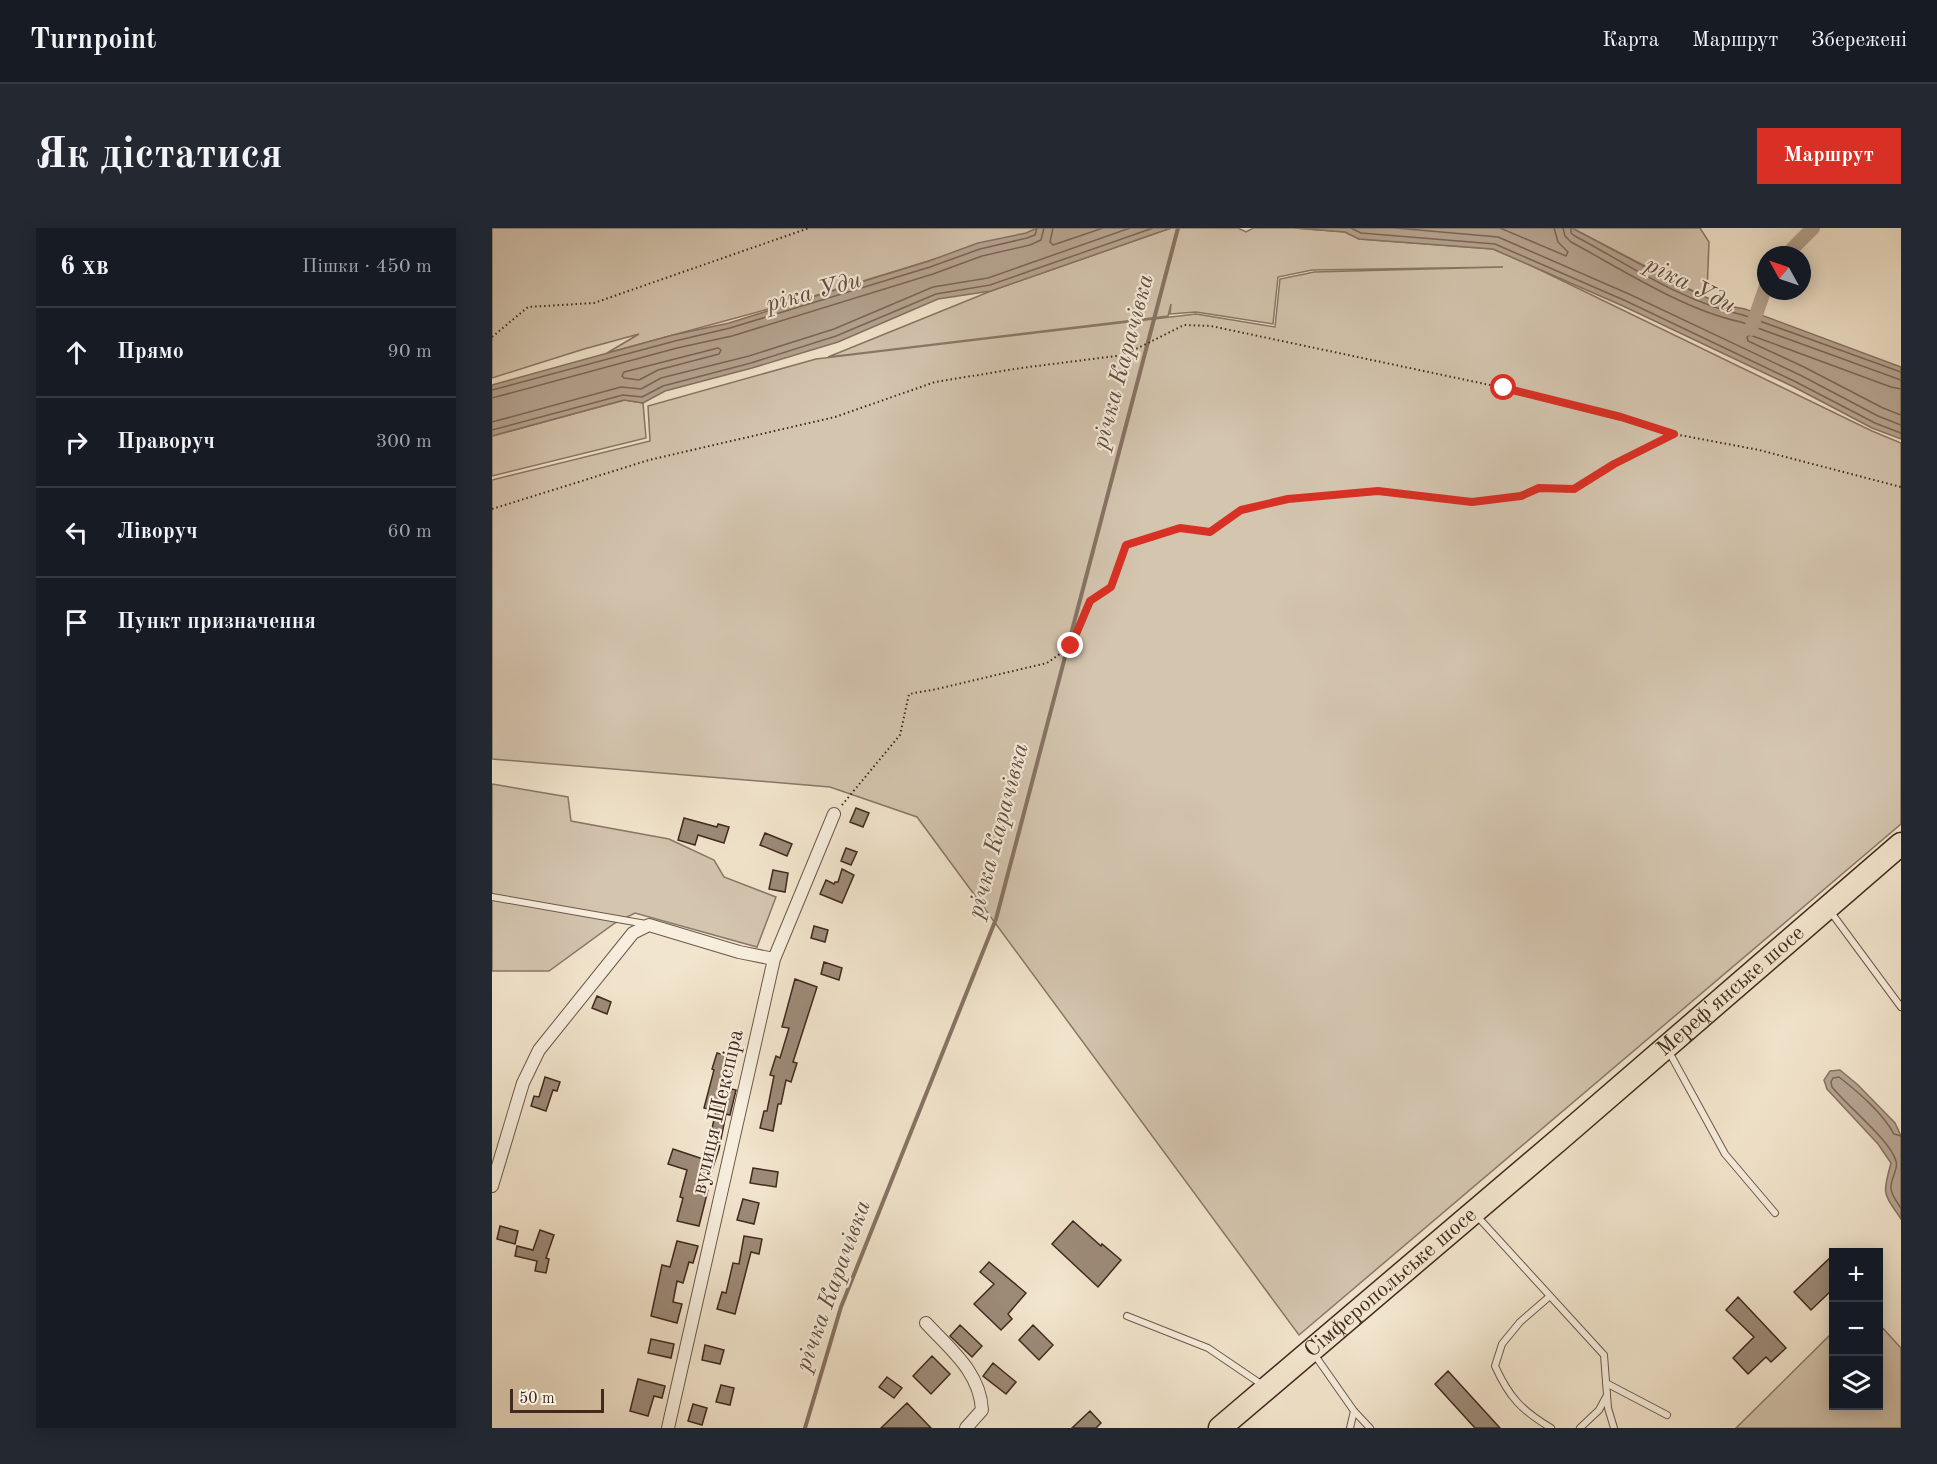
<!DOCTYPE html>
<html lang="uk">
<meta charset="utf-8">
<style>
body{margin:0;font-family:"Old Standard TT",serif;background:#242831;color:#f1f3f6}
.controls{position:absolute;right:18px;bottom:18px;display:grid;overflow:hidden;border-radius:0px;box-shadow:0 3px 15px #0003}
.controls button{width:54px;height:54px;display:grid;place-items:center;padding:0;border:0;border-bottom:2px solid #363941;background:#171b24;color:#f1f3f6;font:30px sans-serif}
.compass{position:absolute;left:1265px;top:18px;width:54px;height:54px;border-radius:50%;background:#171b24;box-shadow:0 3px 15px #0003;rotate:310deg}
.scale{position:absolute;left:18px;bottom:15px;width:94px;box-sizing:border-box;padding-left:6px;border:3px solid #41291f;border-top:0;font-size:16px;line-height:21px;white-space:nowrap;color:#41291f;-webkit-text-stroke:4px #f7eede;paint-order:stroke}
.stop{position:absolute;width:18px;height:18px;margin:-14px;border:4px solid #d93025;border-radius:50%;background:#fff}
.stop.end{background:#d93025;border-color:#fff;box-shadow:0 2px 6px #0008}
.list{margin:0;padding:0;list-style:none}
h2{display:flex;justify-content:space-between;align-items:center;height:78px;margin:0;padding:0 24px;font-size:26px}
h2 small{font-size:20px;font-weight:400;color:#9ea1a6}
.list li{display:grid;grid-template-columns:39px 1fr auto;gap:18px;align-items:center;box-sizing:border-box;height:90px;padding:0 24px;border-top:2px solid #363941}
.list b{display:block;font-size:22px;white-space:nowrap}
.list em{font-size:20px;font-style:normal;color:#9ea1a6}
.icon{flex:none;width:33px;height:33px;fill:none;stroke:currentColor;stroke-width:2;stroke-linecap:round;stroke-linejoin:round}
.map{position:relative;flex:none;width:1409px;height:1200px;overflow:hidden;border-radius:0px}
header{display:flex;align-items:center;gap:36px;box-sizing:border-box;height:84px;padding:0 30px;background:#171b24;border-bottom:2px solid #363941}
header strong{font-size:28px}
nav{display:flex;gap:33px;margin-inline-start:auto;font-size:21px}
.intro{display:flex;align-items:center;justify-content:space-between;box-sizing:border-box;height:144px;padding:0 36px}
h1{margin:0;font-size:42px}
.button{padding:15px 27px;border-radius:0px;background:#d93025;color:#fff;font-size:21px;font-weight:700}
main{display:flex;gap:36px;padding:0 36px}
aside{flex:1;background:#171b24;border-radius:0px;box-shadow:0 3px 15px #0003}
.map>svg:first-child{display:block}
.green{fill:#d4c5af;stroke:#8a7767;stroke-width:1.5}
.water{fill:#b6a592;stroke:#877364;stroke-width:1.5}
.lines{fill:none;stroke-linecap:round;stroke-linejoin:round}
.shore{stroke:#7c6758;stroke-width:1.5}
.stream{stroke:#877364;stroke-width:4}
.canal{stroke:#b6a592;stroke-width:14}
.building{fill:#9d8b79;stroke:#41291f;stroke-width:1.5}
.lane-casing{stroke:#6d584a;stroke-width:8}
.street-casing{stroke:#6d584a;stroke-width:14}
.highway-casing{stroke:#41291f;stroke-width:25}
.path{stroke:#41291f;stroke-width:2;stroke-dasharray:1.5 3;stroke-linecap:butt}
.lane{stroke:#f7eede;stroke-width:6}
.street{stroke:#f7eede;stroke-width:12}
.highway{stroke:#f2e5cd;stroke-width:22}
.route{stroke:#d93025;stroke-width:8}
.labels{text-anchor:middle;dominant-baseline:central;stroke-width:4.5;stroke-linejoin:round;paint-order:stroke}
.street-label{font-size:22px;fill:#41291f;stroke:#f7eede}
.water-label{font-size:24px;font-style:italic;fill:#644e42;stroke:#f7eede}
</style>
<header>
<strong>Turnpoint</strong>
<nav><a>Карта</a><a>Маршрут</a><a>Збережені</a></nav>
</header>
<div class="intro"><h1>Як дістатися</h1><a class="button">Маршрут</a></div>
<main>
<aside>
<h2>6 хв<small>Пішки · 450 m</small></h2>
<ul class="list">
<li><svg class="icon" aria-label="ahead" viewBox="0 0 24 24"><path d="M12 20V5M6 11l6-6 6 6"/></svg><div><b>Прямо</b></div><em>90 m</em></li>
<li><svg class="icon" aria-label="right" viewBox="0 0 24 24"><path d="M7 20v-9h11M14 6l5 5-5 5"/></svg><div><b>Праворуч</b></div><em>300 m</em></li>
<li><svg class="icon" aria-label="left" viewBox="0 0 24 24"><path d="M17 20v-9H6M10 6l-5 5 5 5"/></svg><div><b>Ліворуч</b></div><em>60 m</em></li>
<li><svg class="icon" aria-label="arrive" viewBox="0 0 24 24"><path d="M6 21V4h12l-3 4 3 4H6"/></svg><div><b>Пункт призначення</b></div></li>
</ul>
</aside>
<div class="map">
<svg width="1409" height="1200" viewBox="0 0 1409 1200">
<rect width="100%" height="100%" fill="#f2e5cd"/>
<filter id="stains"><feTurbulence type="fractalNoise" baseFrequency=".00333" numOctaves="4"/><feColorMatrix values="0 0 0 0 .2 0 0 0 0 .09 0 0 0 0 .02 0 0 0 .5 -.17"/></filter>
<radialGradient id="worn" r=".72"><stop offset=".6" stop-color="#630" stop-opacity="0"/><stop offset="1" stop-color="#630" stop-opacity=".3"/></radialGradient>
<path class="green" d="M0 0H555L544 6 443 31 299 75 115 125 147 106 92 121 0 150Z
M679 0H746L754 4 761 0H803L853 4 867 11 1001 21 1040 38 1380 203 1409 215V596L807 1107 425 589 338 559 0 531V252L158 213 156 178 324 131 704 86 783 99 788 51 822 44 1011 39 820 42 786 49 781 96 704 84 678 86 679 76 676 88 336 129 499 63Z
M1080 0H1208L1217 14 1215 65H1205Z
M133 172 151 175 154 210 0 248V208Z
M0 556 76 569 79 593 177 611 222 632 232 649 284 669 265 719 143 685 123 695 57 743H0Z
M1387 1096 1409 1120V1200H1244L1341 1104 1342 1178H1386Z"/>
<path class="water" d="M545 0H679L499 63 446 71 346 114 260 140 173 163 151 175 132 172 0 208V157L181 107 237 95 437 33 486 15 534 5Z
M803 0H1080L1187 57 1231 77 1253 81 1409 139V211L1380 200 1302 159 1131 78 1001 21 867 11 853 4Z
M1348 842 1366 857 1403 895 1409 908V991C1391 964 1390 967 1399 935L1386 916 1335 861 1332 852 1338 843Z"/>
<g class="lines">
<path class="shore" d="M561 0 558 14 561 17 611 0
M859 0 869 5 1003 16 1134 73 1304 154 1383 195 1409 205
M904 0 1006 9 1137 66 1308 147 1386 188 1409 197
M1008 0 1074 28 1076 24 1066 14 1062 0
M1071 0 1073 8 1079 14C1131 42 1192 82 1249 94L1409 152
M1079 0V5L1083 8C1135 36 1193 75 1251 87L1409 144
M226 120 229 122 227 126 166 142 147 152 132 150 130 148 132 144Z
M1409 161 1399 159 1258 107 1255 109 1256 113 1312 139 1391 180 1409 187
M0 162 183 113 238 100 438 39 488 21 535 10 543 7 545 0
M0 170 185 120 240 108 441 46 490 28 538 17 549 12 552 0
M0 194 129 159 149 161 169 150 257 128 342 101 441 59 496 50 638 0
M0 202 131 167 150 169 171 158 259 135 344 108 444 66 498 57 661 0
M1409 908 1402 906C1390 884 1366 864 1347 849L1341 850 1339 854 1340 859C1355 878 1398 912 1404 933 1407 941 1398 951 1399 960 1399 967 1405 974 1409 980"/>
<path class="stream" d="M313 1200 349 1079 504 691 686 0"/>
<path class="canal" d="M1294 27 1321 0
M1259 101 1274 58"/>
</g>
<path class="building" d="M364 580 377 585 371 599 358 594Z
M192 590 225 599 226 596 237 599 232 615 206 607 203 617 186 612Z
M273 605 300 616 295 628 268 617Z
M354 620 365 624 359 637 349 633Z
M350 641 362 647 350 675 328 666 334 652 342 656 343 654H346Z
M281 642 296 645 293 664 277 661Z
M322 698 336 702 333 714 319 710Z
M332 734 350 740 347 752 329 746Z
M303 751 325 759 301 834 305 835 299 854 294 852 289 876H286L281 903 268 900 272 883H275L282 848 278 847 284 828 288 830 297 800 290 799Z
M105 768 119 774 115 786 100 780Z
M225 825 243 830 235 860 244 862 238 887 234 886 227 921 218 948H213L210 960 216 962 207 998 185 993 191 970 188 969 195 942 176 936 181 921 211 931 213 918H216L224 883 212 880 222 842 220 841Z
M53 849 68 854 65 863 61 862 54 883 39 878 42 868 47 869Z
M261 940 286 944 284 959 258 955Z
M251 971 267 975 262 996 245 992Z
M581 993 609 1018 610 1016 629 1032 606 1059 560 1016Z
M8 998 26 1003 23 1016 5 1011Z
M48 1002 62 1007 54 1030 57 1031 54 1045 43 1043 45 1033 23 1028 25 1018 41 1022Z
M252 1008 270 1011 267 1026 259 1024 243 1086 225 1081 230 1064 234 1065 241 1035 247 1036Z
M185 1013 206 1018 201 1035 197 1034 191 1055 185 1053 181 1074 190 1076 185 1095 159 1088 170 1037 178 1039Z
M1341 1027V1061L1319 1082 1302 1064Z
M497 1034 534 1065 516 1086 520 1091 509 1102 482 1076 502 1056 488 1044Z
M1246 1069 1294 1120 1279 1134 1274 1129 1256 1146 1241 1130 1262 1109 1234 1082Z
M468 1097 490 1118 480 1129 458 1108Z
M541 1097 561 1117 547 1132 527 1112Z
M159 1111 182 1116 179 1130 156 1125Z
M213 1117 232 1122 228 1136 210 1132Z
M440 1128 458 1146 439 1166 421 1148Z
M501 1135 524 1154 514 1166 491 1148Z
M956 1143 1008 1200H983L943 1156Z
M395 1149 410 1160 402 1170 387 1159Z
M146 1151 173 1158 170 1170 162 1168 156 1188 138 1183Z
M229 1157 242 1160 238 1177 224 1174Z
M415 1175 439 1200H389Z
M201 1176 215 1180 210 1197 196 1193Z
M598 1183 609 1195 604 1200H580Z"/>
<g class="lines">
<g class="lane-casing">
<path id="lane" d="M0 669 154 696
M1338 683 1409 779
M1176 822 1233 926 1283 985
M984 987 1112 1127 1116 1180 1122 1200
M1058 1068 1028 1094 1010 1116 1003 1138C1017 1169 1029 1182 1059 1200
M635 1088 716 1120 772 1158
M822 1126 862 1183 878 1200
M1114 1155 1175 1187
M858 1200 862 1183
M1088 1200 1107 1182 1114 1169"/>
</g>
<g class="street-casing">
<path id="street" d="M0 958 31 855 47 822 141 705 157 697 247 724 282 731
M434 1095C459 1122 488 1144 490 1182L474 1200
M176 1200 282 731 342 586"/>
</g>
<g class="highway-casing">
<g id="highway">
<path id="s1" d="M728 1200 1069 910 1409 616"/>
</g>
</g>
<path class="path" d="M0 109 36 79 102 75 317 0
M0 281 157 232 343 189 443 154 529 140 632 127 692 97 719 98 1012 160 1129 189 1182 206 1267 222 1409 259
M350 577 408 507 417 466 445 461 555 435 579 418 598 373 619 359 634 317 688 300 718 304 749 282 796 271 886 263 980 274 1029 268 1047 260 1082 261 1122 236 1181 206"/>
<use href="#lane" class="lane"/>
<use href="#street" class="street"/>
<use href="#highway" class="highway"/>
</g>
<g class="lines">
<path class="route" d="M579 418 598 373 619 359 634 317 688 300 718 304 749 282 796 271 886 263 980 274 1029 268 1047 260 1082 261 1122 236 1182 206 1129 189 1012 160"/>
</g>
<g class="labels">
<g class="street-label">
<text stroke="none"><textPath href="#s1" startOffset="672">Мереф'янське шосе</textPath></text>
<text transform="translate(226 884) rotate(-77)">вулиця Шекспіра</text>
<text stroke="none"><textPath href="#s1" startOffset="224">Сімферопольське шосе</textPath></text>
</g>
<g class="water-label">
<text transform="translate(1198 58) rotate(27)">ріка Уди</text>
<text transform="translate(322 65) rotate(-15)">ріка Уди</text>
<text transform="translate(632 134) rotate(-75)">річка Карачівка</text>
<text transform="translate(507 603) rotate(-75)">річка Карачівка</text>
<text transform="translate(342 1058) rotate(-70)">річка Карачівка</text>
</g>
</g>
<rect width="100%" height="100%" filter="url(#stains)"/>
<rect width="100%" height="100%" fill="url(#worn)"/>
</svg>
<div class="controls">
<button>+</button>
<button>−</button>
<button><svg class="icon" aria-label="layers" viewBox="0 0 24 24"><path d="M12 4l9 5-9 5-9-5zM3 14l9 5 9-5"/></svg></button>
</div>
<svg class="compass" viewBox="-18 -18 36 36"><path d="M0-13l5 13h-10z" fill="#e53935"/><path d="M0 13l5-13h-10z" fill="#9ea1a6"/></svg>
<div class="scale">50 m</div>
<div class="stop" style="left:1012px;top:160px"></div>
<div class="stop end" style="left:579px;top:418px"></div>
</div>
</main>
